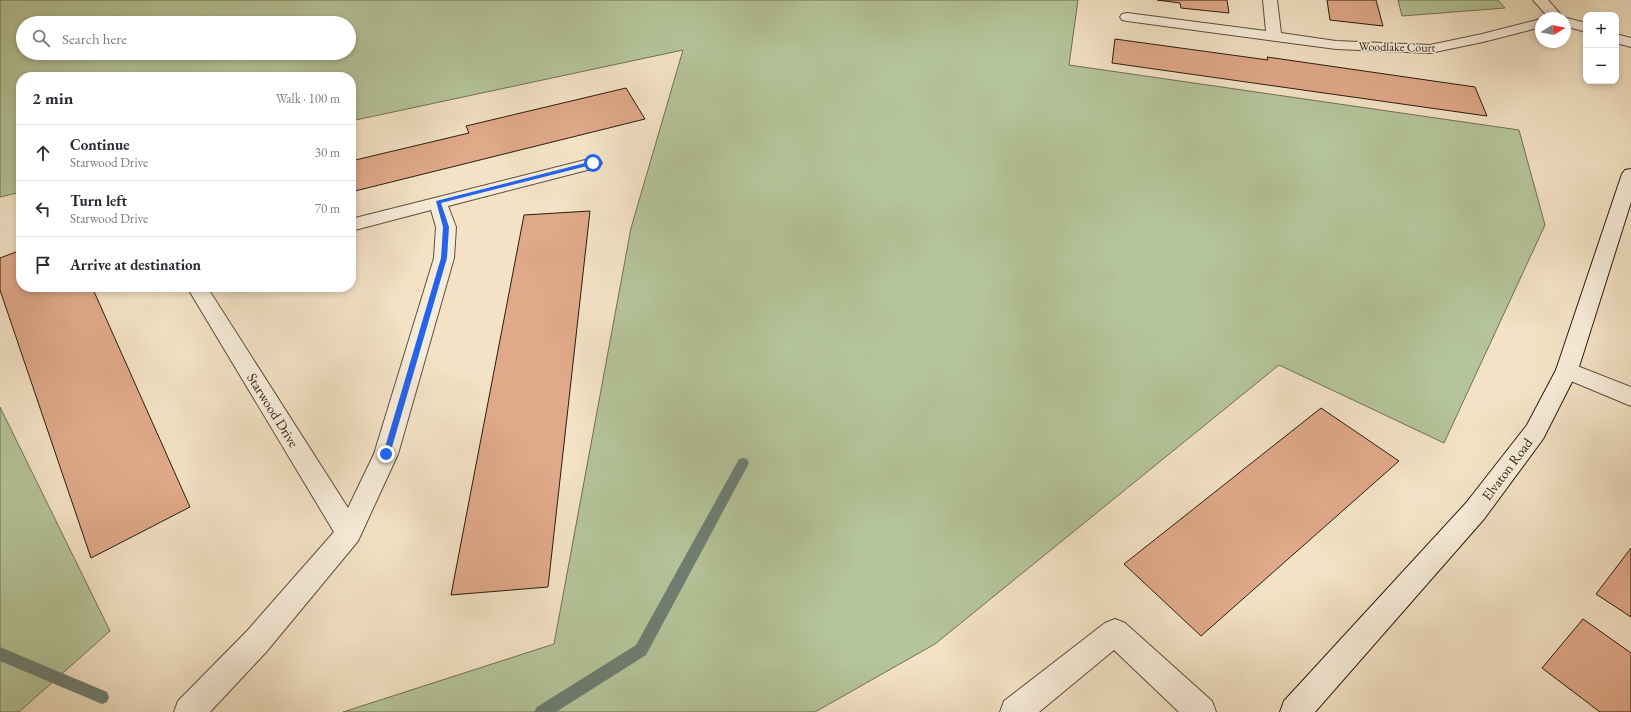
<!DOCTYPE html>
<meta charset="utf-8">
<style>
body{margin:0;font-family:"EB Garamond",serif;background:#f7f7f7;color:#2b2b33}
.controls{position:absolute;right:12px;top:12px;display:grid;overflow:hidden;border-radius:8px;box-shadow:0 2px 6px #0003}
.controls button{width:36px;height:36px;display:grid;place-items:center;padding:0;border:0;border-bottom:1px solid #e1e1e2;background:#fff;color:#2b2b33;font:20px sans-serif}
.compass{position:absolute;left:1535px;top:12px;width:36px;height:36px;border-radius:50%;background:#fff;box-shadow:0 2px 6px #0003;rotate:80deg}
.stop{position:absolute;width:12px;height:12px;margin:-9px;border:3px solid #2563eb;border-radius:50%;background:#fff}
.stop.end{background:#2563eb;border-color:#fff;box-shadow:0 1px 4px #0008}
.list{margin:0;padding:0;list-style:none}
h2{display:flex;justify-content:space-between;align-items:center;height:52px;margin:0;padding:0 16px;font-size:17px}
h2 small{font-size:13px;font-weight:400;color:#7c7c81}
.list li{display:grid;grid-template-columns:26px 1fr auto;gap:12px;align-items:center;box-sizing:border-box;height:56px;padding:0 16px;border-top:1px solid #e1e1e2}
.list b{display:block;font-size:15px;white-space:nowrap}
.list p{margin:0;font-size:13px;white-space:nowrap;color:#7c7c81}
.list em{font-size:13px;font-style:normal;color:#7c7c81}
.icon{flex:none;width:22px;height:22px;fill:none;stroke:currentColor;stroke-width:2;stroke-linecap:round;stroke-linejoin:round}
.map{position:relative;flex:none;width:1631px;height:712px;overflow:hidden}
.search{position:absolute;background:#fff;box-shadow:0 2px 6px #0003;left:16px;top:16px;width:340px;height:44px;display:flex;align-items:center;gap:10px;box-sizing:border-box;padding:0 14px;border-radius:22px;color:#7c7c81;font-size:15px}
.panel{position:absolute;background:#fff;box-shadow:0 2px 6px #0003;left:16px;top:72px;width:340px;height:220px;border-radius:16px}
.map>svg:first-child{display:block}
.green{fill:#b5c499;stroke:#707054;fill-rule:evenodd}
.lines{fill:none;stroke-linecap:round;stroke-linejoin:round}
.stream{fill:#6e7e72;fill-rule:evenodd}
.building{fill:#e0a989;stroke:#2a1d0e}
.street-casing{stroke:#5c4e3c;stroke-width:2}
.secondary-casing{stroke:#2a1d0e;stroke-width:2}
.street{fill:#f7ecd9;fill-rule:evenodd}
.secondary{fill:#f7ecd9;fill-rule:evenodd}
.route{fill:#2563eb}
.labels{text-anchor:middle;dominant-baseline:central;stroke-width:3;stroke-linejoin:round;paint-order:stroke}
.far-street-label{font-size:12px;fill:#2a1d0e;stroke:#f7ecd9}
.street-label{font-size:14px;fill:#2a1d0e;stroke:#f7ecd9}
</style>
<div class="map">
<svg width="1631" height="712" viewBox="0 0 1631 712">
<rect width="100%" height="100%" fill="#f3e2c5"/>
<filter id="stains"><feTurbulence type="fractalNoise" baseFrequency=".005" numOctaves="4"/><feColorMatrix values="0 0 0 0 .2 0 0 0 0 .09 0 0 0 0 .02 0 0 0 .5 -.17"/></filter>
<radialGradient id="worn" r=".72"><stop offset=".6" stop-color="#630" stop-opacity="0"/><stop offset="1" stop-color="#630" stop-opacity=".3"/></radialGradient>
<path class="green" d="M0 0H1078L1069 65 1519 130 1545 225 1444 443 1279 365 935 644 815 712H343L554 644 631 228 683 50 351 121V77H21V192L0 197ZM23 23H349V53H23Z
M1398 0H1498L1505 8 1402 16Z
M0 407 110 631 19 712H0Z"/>
<g class="lines">
<path class="stream" d="M743 458 747 459 749 463 646 655 556 712H534L537 707 636 645 739 459Z
M0 647 107 692 109 697 107 702 102 704 0 661Z"/>
</g>
<path class="building" d="M1157 0H1227L1229 13 1181 8 1180 3Z
M1327 0H1376L1383 26 1330 20Z
M1115 39 1268 60 1267 57 1475 87 1487 116 1112 63Z
M626 88 645 119 351 192V161L469 133 466 126Z
M590 211 548 587 451 595 524 215Z
M21 250V287H92L190 507 91 558 0 290V258Z
M1321 408 1399 461 1201 636 1124 564Z
M1631 548V617L1596 594Z
M1583 619 1631 653V712H1600L1542 668Z"/>
<g class="lines">
<g class="street-casing">
<path id="street" d="M1263 0H1277L1281 33 1336 41 1430 45 1482 34 1541 19V27L1483 42 1430 53 1336 49 1127 21 1122 20 1120 17 1122 14 1127 13 1266 31Z
M1533 0H1548L1563 17 1586 23V32L1565 26V18H1549Z
M1616 34 1631 38V47L1616 43Z
M593 158 599 159 602 163 599 167 448 206 456 227 454 258 398 454 358 541 267 651 210 712H174L178 701 247 631 334 532 187 287H207L348 508 374 454 434 258 436 227 431 210 351 231V219Z
M1567 362 1631 387V406L1559 376 1556 370 1559 364Z
M1115 619 1125 623 1212 701 1216 712H1179L1114 650 1039 712H1000L1004 701 1105 623Z"/>
</g>
<g class="secondary-casing">
<path id="secondary" d="M1631 169V202L1578 370 1543 439 1484 519 1315 712H1280L1284 701 1466 503 1527 425 1556 370 1622 174 1625 170Z"/>
</g>
<use href="#street" class="street"/>
<use href="#secondary" class="secondary"/>
</g>
<path class="route" d="M593 161 595 162V164L441 203 449 227 447 258 390 454 386 457 384 456 383 454 441 258 443 227 436 201Z"/>
<g class="labels">
<g class="far-street-label">
<text transform="translate(1397 47) rotate(1)">Woodlake Court</text>
</g>
<g class="street-label">
<text transform="translate(273 410) rotate(58)">Starwood Drive</text>
<text transform="translate(1507 469) rotate(-53)">Elvaton Road</text>
</g>
</g>
<rect width="100%" height="100%" filter="url(#stains)"/>
<rect width="100%" height="100%" fill="url(#worn)"/>
</svg>
<div class="controls">
<button>+</button>
<button>−</button>
</div>
<svg class="compass" viewBox="-18 -18 36 36"><path d="M0-13l5 13h-10z" fill="#e53935"/><path d="M0 13l5-13h-10z" fill="#7c7c81"/></svg>
<div class="stop" style="left:593px;top:163px"></div>
<div class="stop end" style="left:386px;top:454px"></div>
<div class="search"><svg class="icon" aria-label="search" viewBox="0 0 24 24"><circle cx="10" cy="10" r="6"/><path d="M15 15l6 6"/></svg>Search here</div>
<section class="panel">
<h2>2 min<small>Walk · 100 m</small></h2>
<ul class="list">
<li><svg class="icon" aria-label="ahead" viewBox="0 0 24 24"><path d="M12 20V5M6 11l6-6 6 6"/></svg><div><b>Continue</b><p>Starwood Drive</p></div><em>30 m</em></li>
<li><svg class="icon" aria-label="left" viewBox="0 0 24 24"><path d="M17 20v-9H6M10 6l-5 5 5 5"/></svg><div><b>Turn left</b><p>Starwood Drive</p></div><em>70 m</em></li>
<li><svg class="icon" aria-label="arrive" viewBox="0 0 24 24"><path d="M6 21V4h12l-3 4 3 4H6"/></svg><div><b>Arrive at destination</b></div></li>
</ul>
</section>
</div>
